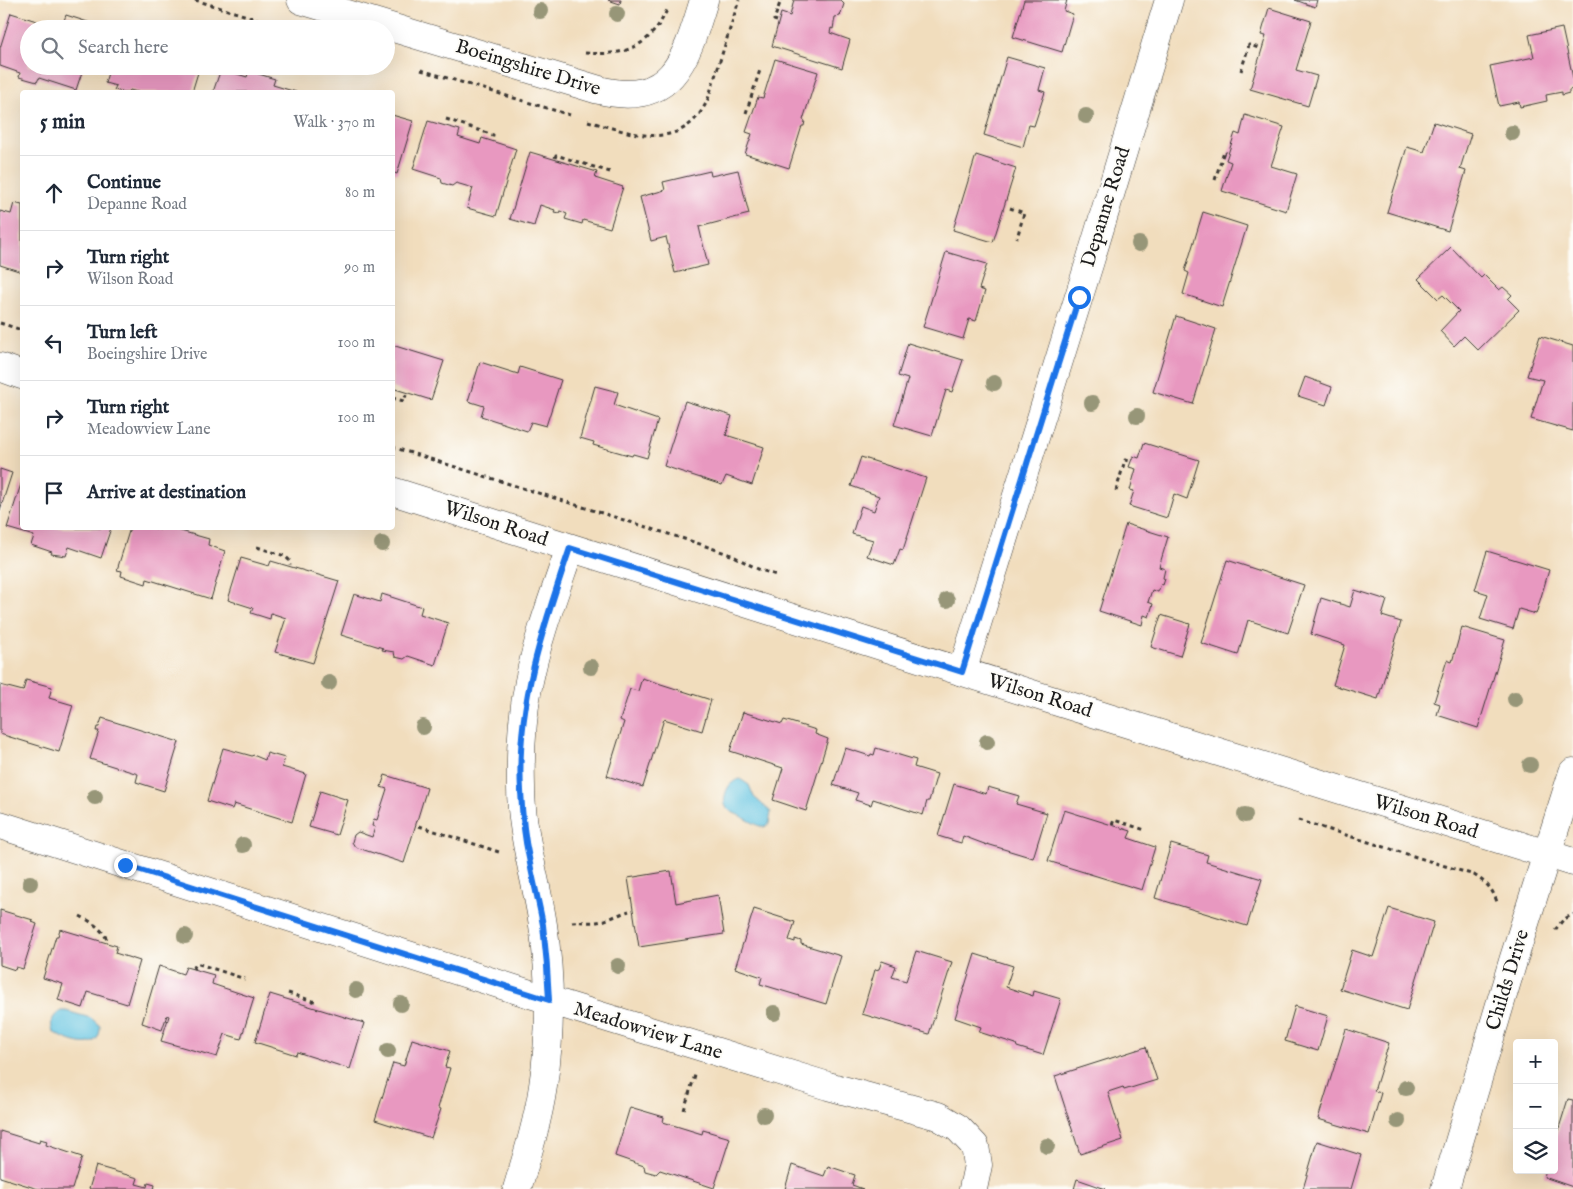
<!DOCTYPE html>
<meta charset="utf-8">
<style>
body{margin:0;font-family:"IM FELL English",serif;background:#f6f6f7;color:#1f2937}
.controls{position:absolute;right:15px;bottom:15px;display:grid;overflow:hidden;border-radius:5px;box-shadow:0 5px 20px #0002}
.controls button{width:45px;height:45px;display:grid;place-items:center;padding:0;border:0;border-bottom:1px solid #e0e1e3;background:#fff;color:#1f2937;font:25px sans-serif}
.stop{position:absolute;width:15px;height:15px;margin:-11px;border:4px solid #1a73e8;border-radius:50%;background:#fff}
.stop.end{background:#1a73e8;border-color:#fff;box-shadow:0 1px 5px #0008}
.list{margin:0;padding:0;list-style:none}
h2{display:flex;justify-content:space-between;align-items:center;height:65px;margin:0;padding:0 20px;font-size:21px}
h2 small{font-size:16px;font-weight:400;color:#747a83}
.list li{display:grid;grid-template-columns:32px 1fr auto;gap:15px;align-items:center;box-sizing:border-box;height:75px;padding:0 20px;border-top:1px solid #e0e1e3}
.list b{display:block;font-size:19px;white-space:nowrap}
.list p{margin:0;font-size:16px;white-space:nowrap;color:#747a83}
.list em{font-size:16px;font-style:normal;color:#747a83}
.icon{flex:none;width:28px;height:28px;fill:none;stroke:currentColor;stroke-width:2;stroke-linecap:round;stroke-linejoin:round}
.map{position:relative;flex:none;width:1573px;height:1189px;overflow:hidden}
.search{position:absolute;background:#fff;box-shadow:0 5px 20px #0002;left:20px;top:20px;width:375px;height:55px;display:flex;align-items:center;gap:12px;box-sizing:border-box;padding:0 18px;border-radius:28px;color:#747a83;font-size:19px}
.panel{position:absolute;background:#fff;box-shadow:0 5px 20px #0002;left:20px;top:90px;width:375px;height:440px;border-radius:5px}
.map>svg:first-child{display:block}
.water{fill:#63c4e2;stroke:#40707f}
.building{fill:#e898c0}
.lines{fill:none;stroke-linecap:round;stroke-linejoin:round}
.minor-casing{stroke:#3c3934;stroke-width:29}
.tertiary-casing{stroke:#3c3934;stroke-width:29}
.path{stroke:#3c3934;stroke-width:3;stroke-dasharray:4 4;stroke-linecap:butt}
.minor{stroke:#fff;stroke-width:28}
.tertiary{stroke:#fff;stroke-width:28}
.tree{fill:#979678}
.route{stroke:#1a73e8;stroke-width:6}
.labels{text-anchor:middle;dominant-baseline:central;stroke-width:4;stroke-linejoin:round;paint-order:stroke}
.street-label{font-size:20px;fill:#1c1c1c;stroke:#fdfcf7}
</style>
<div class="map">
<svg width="1573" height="1189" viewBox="0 0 1573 1189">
<rect width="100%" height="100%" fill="#fdfcf7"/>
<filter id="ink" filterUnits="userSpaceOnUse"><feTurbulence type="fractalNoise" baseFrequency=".02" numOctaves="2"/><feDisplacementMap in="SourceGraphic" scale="10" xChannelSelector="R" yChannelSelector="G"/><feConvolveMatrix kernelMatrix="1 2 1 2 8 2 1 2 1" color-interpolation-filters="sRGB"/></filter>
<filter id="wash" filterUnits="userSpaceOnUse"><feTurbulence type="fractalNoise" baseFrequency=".0096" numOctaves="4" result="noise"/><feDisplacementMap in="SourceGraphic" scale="20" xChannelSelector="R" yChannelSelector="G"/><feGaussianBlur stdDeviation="1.12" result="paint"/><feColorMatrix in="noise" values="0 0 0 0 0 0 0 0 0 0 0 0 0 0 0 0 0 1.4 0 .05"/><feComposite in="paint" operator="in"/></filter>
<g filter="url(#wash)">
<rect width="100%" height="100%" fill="#f1ddbd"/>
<path class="water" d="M740 779 749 785 754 797 771 812 769 824 764 827 760 826C755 824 750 821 746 819 732 811 720 811 726 792 729 784 733 781 740 779Z
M61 1011H66L91 1018 100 1026C101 1055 67 1041 53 1032 49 1023 53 1015 61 1011Z"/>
<g id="blocks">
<path class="building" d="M608 0H621L620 4Z
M794 0H840L844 4 840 16 835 17 833 29 831 28 830 33 850 40 842 68 772 46 781 13 790 16Z
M1024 0H1067L1064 11 1073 14 1062 52 1013 37Z
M1295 0H1317L1315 7Z
M1269 8 1311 21 1296 70 1317 76 1308 106 1250 89 1266 36 1261 35Z
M11 13 59 28 29 29V66H84L76 90 39 78 37 82 19 77 20 73 0 66V48Z
M66 15 97 25 96 29H61Z
M1562 28 1573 78V89L1569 90V93L1562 95V92L1546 95 1547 101 1520 107 1519 102 1499 106 1490 66 1534 57 1529 35Z
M1007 57 1045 68 1039 90 1045 92 1034 126 1029 125 1023 147 984 135Z
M775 59 818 72 803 120 805 121 804 126H802L789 168 745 154 752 134 746 132 758 97 763 98Z
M110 66H200L192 92H137L130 90 129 92H123L114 90 116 86 105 83Z
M221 69 247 77 249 71 275 79 273 85 296 92H213Z
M392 115 413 121 397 174 392 172Z
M1245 115 1284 127 1271 166 1297 174 1286 211 1222 191 1231 162 1226 160 1235 133 1240 135Z
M428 121 460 130 458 137 480 144 482 138 516 149 496 216 467 208 473 188 456 183 452 186 442 183 441 178 413 169Z
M1434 122 1471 134 1460 169 1466 171 1448 231 1387 212 1407 147 1424 152Z
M530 152 597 172 595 178 623 187 610 228 583 220 582 224 565 219 567 214 560 211 559 213 554 212 555 210 540 205 534 226 510 219Z
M976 155 1016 168 993 242 953 230Z
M738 170 749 214 699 227 708 265 675 273 666 237 651 241 640 197 665 190 663 182 710 171 711 176Z
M14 203 22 205V272L0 265V211L11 214Z
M1203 212 1247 226 1222 307 1183 294 1189 273 1185 271Z
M1451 247 1481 278 1484 275 1499 290 1503 287 1512 295 1508 299 1519 310 1478 350 1464 336 1454 346 1440 331 1459 311 1443 295 1438 299 1418 279Z
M946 252 987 264 979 289 985 291 976 321 969 319 963 339 923 327Z
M1176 316 1216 329 1193 404 1153 392Z
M1540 336 1573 346V431L1531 419 1543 380 1527 376Z
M908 343 963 360 952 392 946 390 932 436 894 425 908 379 898 376Z
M392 345 444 361 431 400 392 388Z
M480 362 518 374 520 367 561 380 546 426 531 422 527 431 481 416 484 406 468 401Z
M1305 377 1332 387 1326 405 1298 396Z
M595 386 618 392 614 405 658 420 647 458 633 454 632 456 593 445 594 442 580 438Z
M685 401 732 416 726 435 764 447 752 485 726 476 722 485 664 466Z
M1144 443 1199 460 1187 499 1174 494 1167 518 1129 506 1134 491 1130 490 1136 469 1129 467 1133 456 1139 458Z
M861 457 926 478 903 550 900 549 894 565 867 556 873 540 852 534 861 506 874 511 879 496 851 486Z
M0 469 12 473 0 510Z
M22 481V528H111L101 558 69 547 66 556 51 554 52 552 31 545 34 536 7 528Z
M1126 524 1168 537 1159 567 1165 569 1163 578 1165 579 1163 585 1161 584 1158 592 1152 590 1148 602 1153 604 1149 617 1144 615 1142 625 1099 611Z
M130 528H153L160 530 161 528H170L209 539 208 545 225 551 211 599 147 579 146 584 121 576 122 571 117 570Z
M1487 551 1549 570 1536 614 1519 609 1513 629 1480 619 1488 594 1475 590Z
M241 558 269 566 271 561 339 581 313 663 275 652 286 618 271 613 270 619 251 613 253 608 228 600Z
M1227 560 1304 585 1288 633 1248 620 1238 655 1201 643Z
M1355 590 1387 600 1382 616 1401 622 1378 699 1333 685 1345 645 1311 634 1321 598 1350 607Z
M354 594 380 602 382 594 422 607 420 614 448 623 435 665 408 656 404 659 395 657 394 652 382 650 383 648 341 635Z
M1161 615 1190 624 1180 656 1151 647Z
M1462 627 1505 640 1478 728 1437 715 1440 704 1434 702 1447 660 1452 662Z
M642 678 711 700 702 731 664 719 643 787 607 776 624 722 620 720 630 689 638 691Z
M26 680 52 687 49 698 73 705 59 752 0 734V685L23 691Z
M743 712 782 724 784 720 816 730 815 734 828 739 806 811 773 800 783 768 730 751Z
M102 718 179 742 164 791 136 782 138 774 90 759 99 731H96L97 727H99Z
M223 748 252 756 253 755 265 760 267 753 285 758 282 767 306 774 292 822 234 804 232 809 207 801Z
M845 748 870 756 871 754 874 755 876 748 916 760 914 767 937 774 929 801H927L923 815 873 799 871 805 855 800 858 793 833 785Z
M385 775 427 788 404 863 355 847 352 842 354 835 358 832 372 837 375 827 372 826 374 819 377 820 387 789 381 787Z
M954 784 986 794 988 787 1019 796 1016 804 1047 813 1033 858 987 844V845L963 836 961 843 938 836Z
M320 791 348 800 337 835 309 827Z
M1064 810 1131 831 1128 838 1155 847 1142 890 1048 861Z
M1171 844 1208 855 1206 862 1262 879 1247 926 1155 898Z
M671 871 676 903 718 895 724 934 639 947 628 878Z
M1389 908 1434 922 1407 1010 1340 989 1352 950 1373 957Z
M754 909 795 922 789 940 795 942V939L801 941V944L841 956 826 1004 760 984 762 977 735 968Z
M0 910 33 920 32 922 37 924 23 969 16 967 15 970 0 965Z
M60 929 117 946 115 953 140 961 127 1004 88 992 83 1008 58 1000 63 984 43 978 56 936H58Z
M916 951 952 962 929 1034 862 1014 875 970 879 969 882 961 896 966 892 977 906 981Z
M975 954 1013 966 1006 987 1033 996 1034 991 1061 999 1043 1055 1017 1047 1016 1044 979 1032 981 1027 955 1018Z
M159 966 183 974 186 967 214 975 212 984 254 998 241 1039 225 1034 217 1057 161 1041 169 1016 167 1015 162 1030 142 1023Z
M270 994 364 1023 350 1069 297 1052 296 1055 255 1042Z
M1295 1006 1328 1016 1318 1051 1285 1041Z
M1346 1029 1389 1043 1374 1091 1381 1093 1369 1134 1318 1119Z
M412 1039 450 1051 445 1067 450 1068 438 1108 441 1109 431 1138 375 1120 393 1063 404 1066Z
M1146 1047 1157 1080 1124 1090 1123 1087 1108 1092 1123 1140 1080 1154 1055 1076Z
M1568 1099 1573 1100V1187L1544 1177 1546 1170H1554V1144Z
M630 1107 664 1117 663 1122 702 1134 703 1130 730 1138 714 1188 660 1170 656 1174 645 1171 644 1166 615 1156Z
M0 1131 39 1143 40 1139 47 1141 46 1145 82 1157 72 1189H38L0 1177Z
M1317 1141 1361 1155 1351 1189H1303Z
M792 1165 824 1176 828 1166 855 1175 852 1185 863 1189H785Z
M96 1166 138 1178 136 1184 147 1187 148 1183 155 1185 154 1189H89Z
M1077 1179 1106 1189H1074Z"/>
</g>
</g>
<g filter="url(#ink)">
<use href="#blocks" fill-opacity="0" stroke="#3c3934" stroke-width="1"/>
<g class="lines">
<g class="minor-casing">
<path id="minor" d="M301 0 599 90C673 108 686 59 704 0
M962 672 1090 261 1169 0
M0 825 549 1000 828 1086 938 1116 958 1128 975 1146 978 1165 973 1189
M517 1189C527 1156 538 1121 543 1086 551 1033 551 978 543 925 536 878 521 834 521 787 520 752 522 716 529 681 538 636 555 592 570 548
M1445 1189 1513 961 1573 772"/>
</g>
<g class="tertiary-casing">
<path id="tertiary" d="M0 367 22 375
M392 491 1064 704 1573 862"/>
</g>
<path class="path" d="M195 0 286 28
M777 21 774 20 781 0
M585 53C625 56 649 48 667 10
M421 70 570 115
M1241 71 1249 45 1259 48
M746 113 760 70
M446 119 493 135 492 139
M588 121C633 134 683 154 708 99L739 0
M555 158 556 155 610 172
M1215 180 1224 151 1226 153
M1010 208 1024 213 1017 238
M0 323 22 330
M392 398 404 401 406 395
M392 447 697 543 731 555 758 569 776 575
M1116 491 1125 460 1130 461
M257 547 285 556 290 561V565
M1298 820 1474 875C1488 884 1493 889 1498 905
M1112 825 1114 820 1145 830
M419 826 499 852
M80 916C92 922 103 929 108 942
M572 922C580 921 589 923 597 922 606 921 619 914 629 911
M1555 930 1563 920 1573 914
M193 969 196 964H199L245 979
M288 993 316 1002
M684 1110 695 1075
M1554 1134H1557"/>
<use href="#minor" class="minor"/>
<use href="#tertiary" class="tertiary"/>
</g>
<g class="tree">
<circle cx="540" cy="11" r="8"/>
<circle cx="617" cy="14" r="8"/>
<circle cx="1086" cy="116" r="8"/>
<circle cx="1512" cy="133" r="8"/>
<circle cx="1139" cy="244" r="8"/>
<circle cx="994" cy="383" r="8"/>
<circle cx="1092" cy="403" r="8"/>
<circle cx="1137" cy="416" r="8"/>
<circle cx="382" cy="544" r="8"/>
<circle cx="947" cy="600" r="8"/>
<circle cx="591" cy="667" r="8"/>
<circle cx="329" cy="683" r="8"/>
<circle cx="1515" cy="699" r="8"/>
<circle cx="423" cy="727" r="8"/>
<circle cx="987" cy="742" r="8"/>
<circle cx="1530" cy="765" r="8"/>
<circle cx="95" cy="797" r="8"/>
<circle cx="1245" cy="815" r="8"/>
<circle cx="243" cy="845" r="8"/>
<circle cx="30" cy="883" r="8"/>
<circle cx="185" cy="936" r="8"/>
<circle cx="618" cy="966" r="8"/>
<circle cx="356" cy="990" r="8"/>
<circle cx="401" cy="1004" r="8"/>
<circle cx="774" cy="1013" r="8"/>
<circle cx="388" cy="1051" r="8"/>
<circle cx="1406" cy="1088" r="8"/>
<circle cx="764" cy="1115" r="8"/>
<circle cx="1398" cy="1121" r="8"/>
<circle cx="1047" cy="1146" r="8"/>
</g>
</g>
<g class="lines" filter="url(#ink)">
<path class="route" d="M125 865 549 1000C548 975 546 950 543 925 539 902 533 881 529 858 524 836 522 813 521 791 516 706 543 627 570 548L962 672 1079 297"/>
</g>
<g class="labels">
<g class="street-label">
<text transform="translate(528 68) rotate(17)">Boeingshire Drive</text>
<text transform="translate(1106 207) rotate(-73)">Depanne Road</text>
<text transform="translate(496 524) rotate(18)">Wilson Road</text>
<text transform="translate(1040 696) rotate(17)">Wilson Road</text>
<text transform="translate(1426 817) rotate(17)">Wilson Road</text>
<text transform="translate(1508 980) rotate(-73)">Childs Drive</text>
<text transform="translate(648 1031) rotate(17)">Meadowview Lane</text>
</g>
</g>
</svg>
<div class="controls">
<button>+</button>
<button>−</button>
<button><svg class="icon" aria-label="layers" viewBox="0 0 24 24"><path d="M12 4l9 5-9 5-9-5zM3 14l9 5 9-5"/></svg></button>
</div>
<div class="stop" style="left:1079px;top:297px"></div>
<div class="stop end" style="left:125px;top:865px"></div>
<div class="search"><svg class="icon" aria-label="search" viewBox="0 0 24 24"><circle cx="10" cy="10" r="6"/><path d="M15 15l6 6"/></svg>Search here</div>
<section class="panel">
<h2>5 min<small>Walk · 370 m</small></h2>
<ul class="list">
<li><svg class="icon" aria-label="ahead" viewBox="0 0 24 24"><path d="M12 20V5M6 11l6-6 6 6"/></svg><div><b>Continue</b><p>Depanne Road</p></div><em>80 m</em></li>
<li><svg class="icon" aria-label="right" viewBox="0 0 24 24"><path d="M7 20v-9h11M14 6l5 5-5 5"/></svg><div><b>Turn right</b><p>Wilson Road</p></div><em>90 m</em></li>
<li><svg class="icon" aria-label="left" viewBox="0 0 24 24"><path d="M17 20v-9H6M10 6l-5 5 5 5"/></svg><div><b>Turn left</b><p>Boeingshire Drive</p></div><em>100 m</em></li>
<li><svg class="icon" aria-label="right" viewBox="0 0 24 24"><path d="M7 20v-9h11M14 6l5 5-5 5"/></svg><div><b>Turn right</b><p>Meadowview Lane</p></div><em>100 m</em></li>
<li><svg class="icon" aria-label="arrive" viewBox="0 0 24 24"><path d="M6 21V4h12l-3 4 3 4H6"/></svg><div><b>Arrive at destination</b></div></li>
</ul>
</section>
</div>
